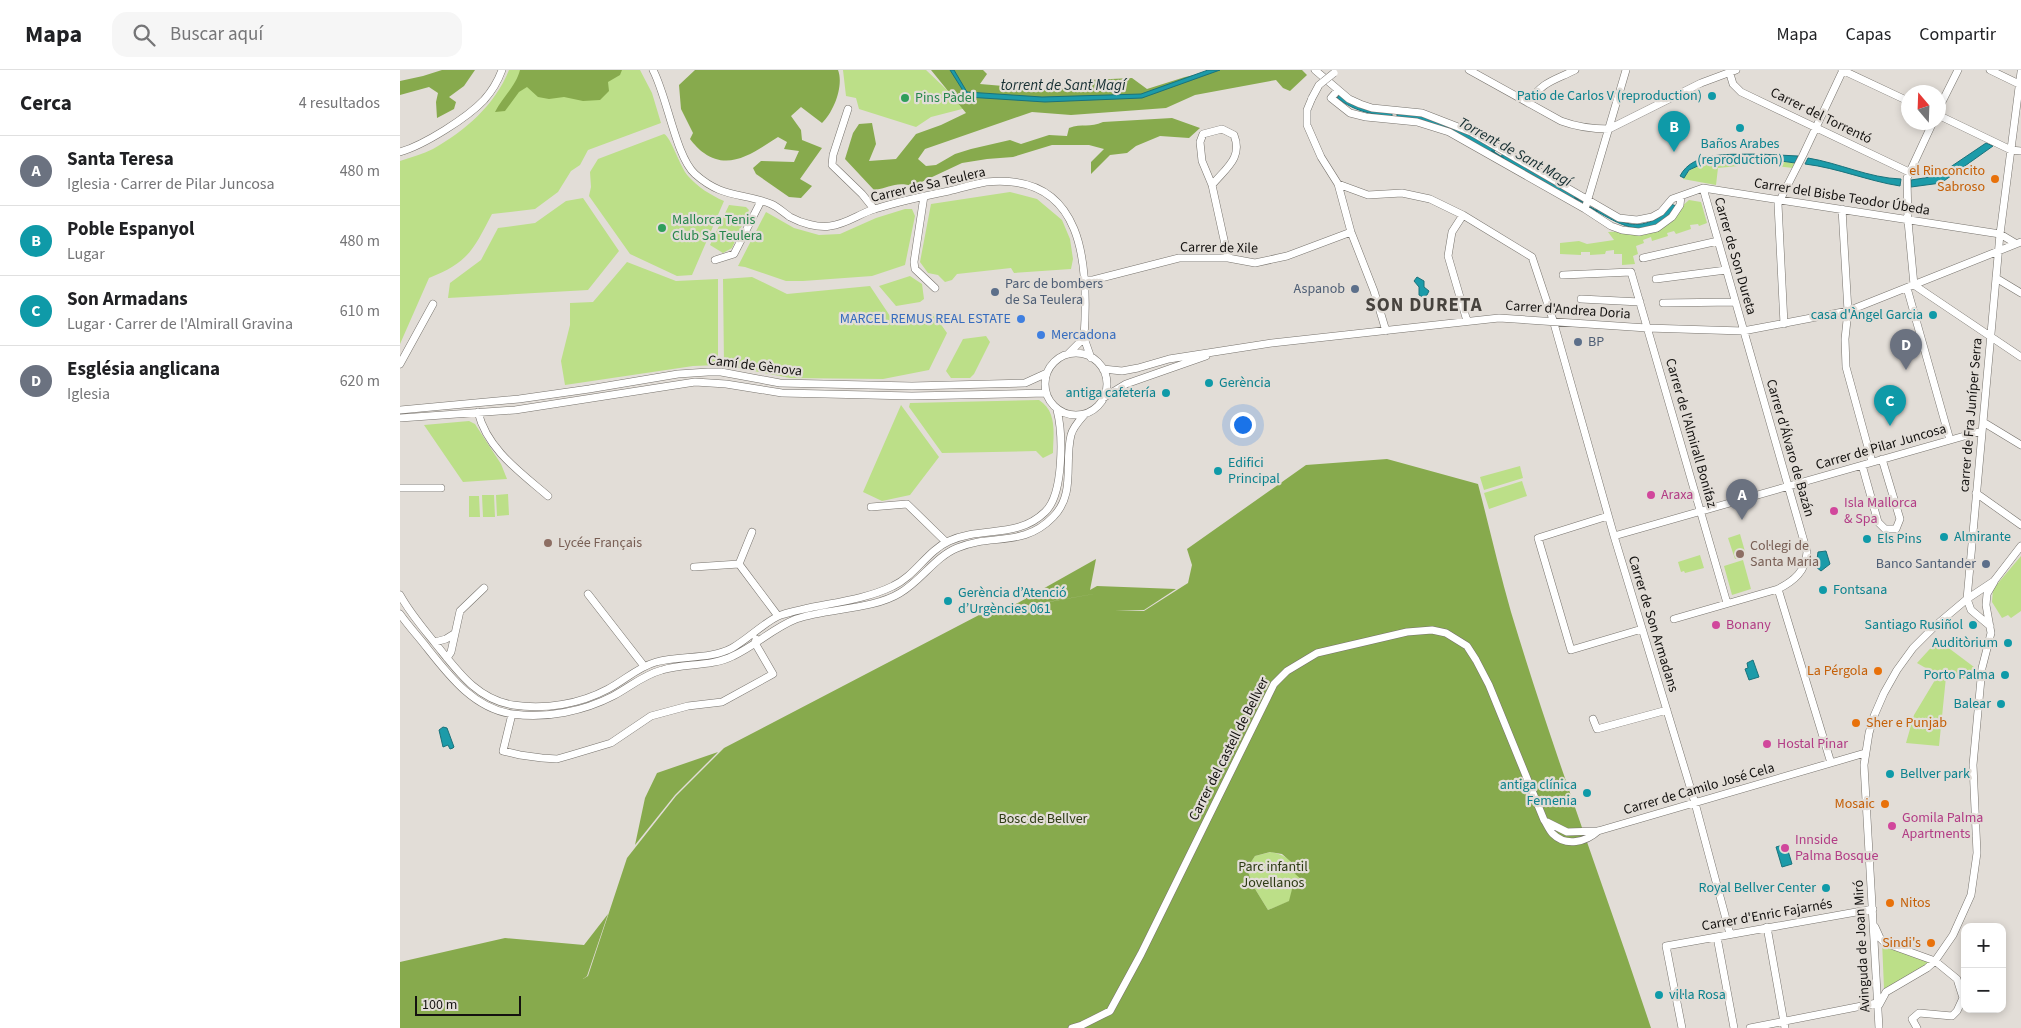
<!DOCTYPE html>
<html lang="es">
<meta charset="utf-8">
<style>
body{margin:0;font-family:"Source Sans 3",sans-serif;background:#f6f6f6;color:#202124}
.controls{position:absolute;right:15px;bottom:15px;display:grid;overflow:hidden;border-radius:10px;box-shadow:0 2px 8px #0003}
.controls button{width:45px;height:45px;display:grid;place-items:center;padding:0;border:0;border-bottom:1px solid #e0e0e0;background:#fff;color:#202124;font:25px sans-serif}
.compass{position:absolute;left:1501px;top:15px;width:45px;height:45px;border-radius:50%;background:#fff;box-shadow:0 2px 8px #0003;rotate:341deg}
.scale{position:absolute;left:15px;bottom:12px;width:106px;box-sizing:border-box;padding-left:5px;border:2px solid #141210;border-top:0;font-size:14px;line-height:18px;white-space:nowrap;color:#141210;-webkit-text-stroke:4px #e2ddd7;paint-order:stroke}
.you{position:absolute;left:842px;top:354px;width:18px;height:18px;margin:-12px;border:4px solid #fff;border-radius:50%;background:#1a73e8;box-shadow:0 0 0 8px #1a73e833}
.badge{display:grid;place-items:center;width:32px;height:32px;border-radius:50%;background:#111827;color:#fff;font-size:16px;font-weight:700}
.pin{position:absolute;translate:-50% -41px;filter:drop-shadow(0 1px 2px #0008)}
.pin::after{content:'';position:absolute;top:26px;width:18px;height:15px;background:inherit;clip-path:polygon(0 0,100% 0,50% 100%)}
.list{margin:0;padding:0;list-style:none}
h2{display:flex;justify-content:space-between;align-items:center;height:65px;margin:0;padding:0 20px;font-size:21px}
h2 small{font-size:16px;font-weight:400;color:#757577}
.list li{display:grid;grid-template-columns:32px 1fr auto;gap:15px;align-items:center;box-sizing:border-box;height:70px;padding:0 20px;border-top:1px solid #e0e0e0}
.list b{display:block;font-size:19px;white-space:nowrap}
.list p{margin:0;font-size:16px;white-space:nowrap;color:#757577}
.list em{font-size:16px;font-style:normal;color:#757577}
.icon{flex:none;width:28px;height:28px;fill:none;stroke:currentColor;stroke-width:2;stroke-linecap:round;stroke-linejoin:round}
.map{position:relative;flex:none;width:1621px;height:958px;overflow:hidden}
header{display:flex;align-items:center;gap:30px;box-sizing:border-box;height:70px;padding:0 25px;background:#fff;border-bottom:1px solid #e0e0e0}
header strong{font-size:24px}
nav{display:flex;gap:28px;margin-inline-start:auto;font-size:18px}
.search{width:350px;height:45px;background:#f6f6f6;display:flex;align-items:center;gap:12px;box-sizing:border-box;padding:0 18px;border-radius:15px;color:#757577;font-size:19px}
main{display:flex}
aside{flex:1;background:#fff}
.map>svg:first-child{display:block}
.green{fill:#bcdf88}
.forest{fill:#87aa4d;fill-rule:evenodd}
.water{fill:#1c9ba9;stroke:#1a727b}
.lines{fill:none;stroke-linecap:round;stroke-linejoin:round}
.stream{stroke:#1a727b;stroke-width:2}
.minor-casing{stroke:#77736d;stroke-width:8}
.minor{stroke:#fff;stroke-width:7}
.minor-bridge-casing{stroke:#77736d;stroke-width:8;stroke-linecap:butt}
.minor-bridge{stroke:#fff;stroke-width:7}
.culture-dot{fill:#0f9aa8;stroke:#e2ddd7;stroke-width:2}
.leisure-dot{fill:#2e9e5b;stroke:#e2ddd7;stroke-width:2}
.food-dot{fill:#e8710a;stroke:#e2ddd7;stroke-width:2}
.service-dot{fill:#5c6f8a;stroke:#e2ddd7;stroke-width:2}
.shop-dot{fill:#3f7fe0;stroke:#e2ddd7;stroke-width:2}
.hotel-dot{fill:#d1479c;stroke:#e2ddd7;stroke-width:2}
.education-dot{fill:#8d6e63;stroke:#e2ddd7;stroke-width:2}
.labels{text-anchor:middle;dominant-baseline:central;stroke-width:4.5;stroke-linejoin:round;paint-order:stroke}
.culture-label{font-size:14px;fill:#0d838f;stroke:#e2ddd7;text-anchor:end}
.leisure-label{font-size:14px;fill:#27864d;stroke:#e2ddd7;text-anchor:start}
.street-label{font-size:14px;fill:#141210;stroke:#e2ddd7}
.food-label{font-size:14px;fill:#c56008;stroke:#e2ddd7;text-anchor:end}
.service-label{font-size:14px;fill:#4e5e75;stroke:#e2ddd7;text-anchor:start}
.shop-label{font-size:14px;fill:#366cbe;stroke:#e2ddd7;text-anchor:end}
.hotel-label{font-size:14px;fill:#b23c85;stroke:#e2ddd7;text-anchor:start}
.education-label{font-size:14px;fill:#785e54;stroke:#e2ddd7;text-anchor:start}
.park-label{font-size:14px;fill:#2d3b14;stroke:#e2ddd7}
.water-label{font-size:15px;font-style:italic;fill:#162f32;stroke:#e2ddd7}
.district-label{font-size:19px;font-weight:bold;letter-spacing:1px;fill:#47433e;stroke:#e2ddd7}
</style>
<header>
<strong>Mapa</strong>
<div class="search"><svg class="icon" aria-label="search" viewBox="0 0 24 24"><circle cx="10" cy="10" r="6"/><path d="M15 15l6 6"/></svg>Buscar aquí</div>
<nav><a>Mapa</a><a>Capas</a><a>Compartir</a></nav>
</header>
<main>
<aside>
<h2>Cerca<small>4 resultados</small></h2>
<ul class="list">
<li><span class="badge" style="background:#6b7280">A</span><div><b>Santa Teresa</b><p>Iglesia · Carrer de Pilar Juncosa</p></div><em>480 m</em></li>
<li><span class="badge" style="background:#0f9aa8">B</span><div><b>Poble Espanyol</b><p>Lugar</p></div><em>480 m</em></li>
<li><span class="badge" style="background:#0f9aa8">C</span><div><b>Son Armadans</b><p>Lugar · Carrer de l'Almirall Gravina</p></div><em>610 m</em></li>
<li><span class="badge" style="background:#6b7280">D</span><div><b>Església anglicana</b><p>Iglesia</p></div><em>620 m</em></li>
</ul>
</aside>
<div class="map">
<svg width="1621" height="958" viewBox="0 0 1621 958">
<rect width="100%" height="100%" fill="#e2ddd7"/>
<path class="green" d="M109 0H240L252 23 261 53 188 80 180 95 171 101 158 122 135 139 92 144C73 180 69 192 29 208L0 274V91C11 87 23 84 33 79 65 61 95 35 109 0Z
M443 0H526L566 38 531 47 516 57 459 39 456 28 446 26Z
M264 64C271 67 280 97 288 106 298 117 310 125 324 131L292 205 277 206 230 184 189 126 191 117 190 102 198 89Z
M1370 90 1394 93 1393 98 1358 94 1318 98 1316 115 1283 109 1289 101 1298 95Z
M610 122 637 129 662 150 670 169 673 189 671 199 614 203 611 198 557 204 552 210 545 212 538 205 528 203 520 192 531 134Z
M183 128 219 181 188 220 48 228 50 213 81 190 98 158 135 153 166 131Z
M1289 130 1301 132 1307 153 1299 156 1298 154 1290 155 1291 159 1276 164 1274 161 1267 163 1268 166 1252 171 1251 167 1243 170 1244 173 1236 176 1238 184 1233 186 1235 194 1222 195V184H1214V180L1206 181 1205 184 1190 185V182H1181V185L1160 184V173L1179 171 1187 174 1214 170 1208 162 1255 160Z
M329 135 346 137 349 140 332 178 323 183 310 175Z
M505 139H512L515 146 505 195 472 206 403 211H386L345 197 338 196 366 142 394 158 419 165 440 164 476 148Z
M227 192 276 211 318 209V295L293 296 165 315 161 291 170 255V233L193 232Z
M510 206 522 214 524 229 520 232 496 236 479 216Z
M352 207 387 224 470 216 490 246 533 243 547 263 529 300 483 309 390 308 324 295 323 209Z
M586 266 590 272 574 304 570 308H551L546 301 563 269Z
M639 330C658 342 653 365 653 383L643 388 636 381 542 383 509 337 510 333Z
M501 335 539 387 510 425 482 431 463 422Z
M69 351 75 354 101 394 107 409 63 412 24 355Z
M1120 396 1123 408 1084 420 1080 407Z
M1122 411 1127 426 1089 439 1084 423Z
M108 424 109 445 97 446 96 425Z
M82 425H94L95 447H83Z
M69 426H79L80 447H69Z
M1340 464 1346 485 1335 489 1328 468Z
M1300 485 1304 498 1285 503 1284 501 1281 502 1278 492Z
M1621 486V541L1611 548 1608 545 1602 548 1592 532 1593 519Z
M1343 490 1351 519 1332 525 1324 496Z
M1538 570 1574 597 1573 609 1546 607 1539 676 1506 673 1514 645 1538 605 1517 593Z
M871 782C888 785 897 794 902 810L893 815 890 831 868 840 852 814 847 798 855 786Z
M1482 871 1535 891 1486 922 1484 918Z"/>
<path class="forest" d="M42 0H75L64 16 49 27 56 32 54 39 37 48 36 32 38 23 29 17 0 25V11L23 6Z
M120 0H222L220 5 208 12 209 21 200 30 183 31 164 27 149 29 138 27 127 17 119 22 105 41 95 42C102 28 116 16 120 0Z
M295 0H438C444 15 434 42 422 53L401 37 391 46 401 60 402 70 422 78 400 109 412 116 401 128 389 127 356 104 353 98 361 91 394 92 399 81 384 79 387 72 378 67C356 81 330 102 304 83 299 80 294 74 290 69L293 63 281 39 279 15Z
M531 0H583L587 4 580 14 659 21 669 11 732 8 747 19 785 7 819 0H902L907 5 890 21 883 18 876 10 795 25 766 38 671 45 632 42 525 79 518 89 526 96 536 95 555 84 571 79 610 70 621 74 649 65 667 66 669 58C682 53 690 58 703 52L772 48 800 58 789 68 760 66 736 76 727 83 710 85 691 104V92L704 79 689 75H652L613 87 587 89 562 93 513 116C495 111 490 118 474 120L445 89 453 63 459 54 472 53 476 74 469 91 496 89 516 64 541 55 566 43Z
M987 389 1078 414C1089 456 1099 500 1111 542 1153 682 1205 819 1251 958H0V892L105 868 184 875 208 844 187 906 183 909 188 906 227 788 276 726 324 678 581 544 705 522 607 539 696 489 690 520 697 516 776 519 744 540 715 541 709 530 715 541H744L788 513 792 495 787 479 906 395ZM870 782 882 784 898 798 894 803 902 810 893 815 889 831 868 840 852 814 847 798 855 786Z
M318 682 275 725 235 775 245 728 257 703Z"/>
<path class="water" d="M550 0H554L567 22 642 27 741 24 808 0H820L742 28 645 32 567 27Z
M940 24 992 42V47C968 43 956 42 937 28Z
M997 42 1024 45 1045 52 1096 78 1093 84C1057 63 1040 51 997 47Z
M1586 73 1593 76 1541 113 1511 117V110L1537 106Z
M1103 83 1179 126 1177 131 1101 87Z
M1359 84 1398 86 1395 93 1367 89 1302 94 1289 100 1284 108 1280 106C1293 80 1334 85 1359 84Z
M1408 88C1439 93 1469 108 1501 109L1500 116C1468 111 1438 98 1405 94Z
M1271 134 1276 136C1251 172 1226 158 1196 141L1198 137C1207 142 1216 150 1226 153 1243 158 1263 149 1271 134Z
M1017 207 1024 211V217L1029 221 1027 225 1023 227 1019 225V217L1014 211Z
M1426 481 1430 494 1421 501 1416 497 1418 482Z
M1353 590 1359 607 1349 610 1345 599 1348 598 1347 593Z
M43 657 47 658 54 677 53 678 50 679 48 675 43 677 39 660Z
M1386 774 1392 794 1382 797 1376 777Z"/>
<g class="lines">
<path class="stream" d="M1092 81 1103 88
M1175 128 1184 133
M1188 136 1197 141"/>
<g class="minor-casing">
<path id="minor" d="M253 0C267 26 276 87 295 104 323 129 341 122 371 134 378 137 384 143 390 147 401 153 418 158 430 156 447 154 460 143 475 139 500 131 524 126 549 121 561 118 574 114 586 112 685 102 689 195 684 268
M915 0 949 29 960 34 972 38 1022 43 1071 62 1219 148 1237 150 1252 147 1261 142 1272 129 1303 118 1600 164 1615 173
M1069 0 1161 51C1177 57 1192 59 1209 59L1301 13 1336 0
M1442 0 1508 31
M1590 0 1621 15
M1330 4 1333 14 1341 22 1509 102
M938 20 931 28 950 43 966 47 1017 52 1049 62 1185 139 1211 156 1222 160 1239 162 1257 158 1272 147 1280 135 1281 126
M912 28 907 40V55L921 87 938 114 951 162 974 221 986 261
M1128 33C1143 11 1153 11 1175 0
M448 39 433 85 432 95 462 124 474 139
M1538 40 1558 0
M1538 45 1611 80 1621 81
M1533 52 1507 108 1508 151 1514 215 1621 287
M0 82C24 75 67 48 84 30 92 21 98 11 102 0
M938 114 968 125 1002 123 1030 129 1063 145 1132 187 1153 250 1214 466 1295 733 1330 864
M812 115C826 98 843 88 834 65L822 59 803 64 800 72 802 91 812 115 828 188
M524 126 514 192 515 199 535 218
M1185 139 1226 0
M1442 139 1448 241 1445 269 1446 297 1472 392
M1063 145 1052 162 1048 186 1067 251
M1243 188 1318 171
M315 190 334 184 361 131
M1163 205 1231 202 1327 533
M1596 208 1621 223
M1256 209 1326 200
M684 210H693L779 188H828L855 193 887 186 951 162
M1507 218 1550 370
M1181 229 1240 232
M1263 233 1335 232
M1384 254 1378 134 1403 85 1443 0
M645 314a31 31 0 1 1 62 0a31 31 0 1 1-62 0Z
M668 284 684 268 691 288
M0 294 33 234
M703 299 722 301 738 298 769 289 872 273 1099 248 1247 258 1343 261 1448 241 1621 172
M703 328 726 314 806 286
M0 340 119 329 189 319 278 304 308 302H321L380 313 512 316 625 313 647 303
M78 342C87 379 120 402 148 426
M0 348 115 340 295 312 326 314 382 323 512 326 646 323
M1583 352 1621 375
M1462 395 1478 452 1485 459H1496L1500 449 1482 389
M0 418H41
M1576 423 1621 455
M471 437 507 434 546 472
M1208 446 1138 468 1171 580 1242 559
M1214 466 1582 361
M339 494 378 546
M294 497 339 494 352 462
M1378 519 1431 693
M188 524 244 596
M0 525C10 543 22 557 35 573 57 600 76 629 113 635 145 640 180 634 208 619 225 610 238 597 256 592 280 585 310 590 332 578 347 570 368 549 381 545 418 533 458 533 493 516 515 506 527 481 549 471 582 456 617 469 645 442 664 424 663 364 657 340
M0 544C7 554 16 564 24 574 47 603 73 639 113 644 146 649 184 641 213 626 230 617 243 605 262 600 285 593 311 597 333 586 355 576 373 558 396 549 428 538 472 540 500 523 521 511 535 487 557 478 592 463 623 478 653 447 676 424 664 393 671 365 673 357 679 351 685 344
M1274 549 1378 519C1394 511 1406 501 1407 482L1303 118
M1590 556 1571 540 1567 529 1600 164 1621 2
M35 572 46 569 54 564
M47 588 51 582 60 541 84 518
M112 644 103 681 120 685 142 688 157 689 171 685 211 673 251 646 288 636 322 632 373 604 355 573 356 569
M1193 649 1197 659 1267 640
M1147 752 1167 762 1198 761 1465 683
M1367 857 1385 958
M1475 857 1480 868 1485 873 1535 891 1557 909 1563 928 1557 941 1552 946 1519 943 1512 949 1517 958
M1317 867 1334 958
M1479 935 1486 922 1527 898 1535 891 1553 865 1571 825 1577 783 1573 695 1582 598 1591 563 1586 535 1587 524 1594 512
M672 958 682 955 710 941 741 884 874 614 887 601 917 583 1007 562 1032 560 1046 563 1067 576 1076 590 1089 615 1144 750C1147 754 1149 760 1153 764 1166 777 1186 772 1198 761
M1282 958 1266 876 1473 839
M1350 958 1477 933
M1479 958 1464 695 1469 663 1474 646 1484 623 1497 600 1513 578 1535 556 1567 529 1594 511 1621 476"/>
</g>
<use href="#minor" class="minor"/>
<g class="minor-bridge-casing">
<path id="minor-bridge" d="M912 28 919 15 934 3"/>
</g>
<use href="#minor-bridge" class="minor-bridge"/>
</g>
<g class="culture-dot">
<circle cx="1312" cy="26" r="5"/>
<circle cx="1340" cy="58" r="5"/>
<circle cx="1533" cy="245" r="5"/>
<circle cx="809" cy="313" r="5"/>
<circle cx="766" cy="323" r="5"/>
<circle cx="818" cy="401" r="5"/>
<circle cx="1544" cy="467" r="5"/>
<circle cx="1467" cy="469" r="5"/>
<circle cx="1423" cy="520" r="5"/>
<circle cx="548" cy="531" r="5"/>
<circle cx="1573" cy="555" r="5"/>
<circle cx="1608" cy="573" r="5"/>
<circle cx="1605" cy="605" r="5"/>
<circle cx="1601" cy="634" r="5"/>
<circle cx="1490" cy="704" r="5"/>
<circle cx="1187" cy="723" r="5"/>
<circle cx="1426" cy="818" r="5"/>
<circle cx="1259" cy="925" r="5"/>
</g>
<g class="leisure-dot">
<circle cx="505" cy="28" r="5"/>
<circle cx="262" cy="158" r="5"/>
</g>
<g class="food-dot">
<circle cx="1595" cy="109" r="5"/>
<circle cx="1478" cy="601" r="5"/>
<circle cx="1456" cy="653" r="5"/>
<circle cx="1485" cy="734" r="5"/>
<circle cx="1490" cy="833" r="5"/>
<circle cx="1531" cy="873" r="5"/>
</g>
<g class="service-dot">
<circle cx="955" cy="219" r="5"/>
<circle cx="595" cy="222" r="5"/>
<circle cx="1178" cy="272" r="5"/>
<circle cx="1586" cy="494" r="5"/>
</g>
<g class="shop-dot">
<circle cx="621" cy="249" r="5"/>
<circle cx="641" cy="265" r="5"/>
</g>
<g class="hotel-dot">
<circle cx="1251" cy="425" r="5"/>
<circle cx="1434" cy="441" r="5"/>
<circle cx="1316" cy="555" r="5"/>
<circle cx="1367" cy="674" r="5"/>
<circle cx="1492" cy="756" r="5"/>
<circle cx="1385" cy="778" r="5"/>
</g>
<g class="education-dot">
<circle cx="148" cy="473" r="5"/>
<circle cx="1340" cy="484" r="5"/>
</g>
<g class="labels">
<g class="culture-label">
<text x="1302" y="26">Patio de Carlos V (reproduction)</text>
<text x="1340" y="74" text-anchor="middle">Baños Arabes<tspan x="1340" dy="16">(reproduction)</tspan></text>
<text x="1523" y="245">casa d'Àngel Garcia</text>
<text x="819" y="313" text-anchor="start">Gerència</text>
<text x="756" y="323">antiga cafetería</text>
<text x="828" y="393" text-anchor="start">Edifici<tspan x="828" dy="16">Principal</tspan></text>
<text x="1554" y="467" text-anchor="start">Almirante</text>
<text x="1477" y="469" text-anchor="start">Els Pins</text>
<text x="1433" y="520" text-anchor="start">Fontsana</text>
<text x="558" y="523" text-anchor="start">Gerència d’Atenció<tspan x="558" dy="16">d’Urgències 061</tspan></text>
<text x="1563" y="555">Santiago Rusiñol</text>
<text x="1598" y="573">Auditòrium</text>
<text x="1595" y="605">Porto Palma</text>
<text x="1591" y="634">Balear</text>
<text x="1500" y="704" text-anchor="start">Bellver park</text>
<text x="1177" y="715">antiga clínica<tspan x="1177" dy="16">Femenia</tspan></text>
<text x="1416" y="818">Royal Bellver Center</text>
<text x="1269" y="925" text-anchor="start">vil·la Rosa</text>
</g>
<g class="leisure-label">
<text x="515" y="28">Pins Pàdel</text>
<text x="272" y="150">Mallorca Tenis<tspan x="272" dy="16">Club Sa Teulera</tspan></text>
</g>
<g class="street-label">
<text transform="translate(1421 46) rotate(26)">Carrer del Torrentó</text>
<text transform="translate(528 115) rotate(-13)">Carrer de Sa Teulera</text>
<text transform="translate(1442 127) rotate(9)">Carrer del Bisbe Teodor Úbeda</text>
<text transform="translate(819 178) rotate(1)">Carrer de Xile</text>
<text transform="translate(1335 186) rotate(74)">Carrer de Son Dureta</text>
<text transform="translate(1168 240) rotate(4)">Carrer d'Andrea Doria</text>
<text transform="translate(355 296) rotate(7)">Camí de Gènova</text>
<text transform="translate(1571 345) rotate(-85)">carrer de Fra Juníper Serra</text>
<text transform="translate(1291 363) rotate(74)">Carrer de l'Almirall Bonifaz</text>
<text transform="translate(1481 377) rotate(-16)">Carrer de Pilar Juncosa</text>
<text transform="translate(1390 378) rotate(74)">Carrer d'Álvaro de Bazán</text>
<text transform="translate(1253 554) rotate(73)">Carrer de Son Armadans</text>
<text transform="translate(829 679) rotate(-63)">Carrer del castell de Bellver</text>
<text transform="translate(1299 719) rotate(-16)">Carrer de Camilo José Cela</text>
<text transform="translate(1367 845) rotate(-10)">Carrer d'Enric Fajarnés</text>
<text transform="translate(1462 876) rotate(-93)">Avinguda de Joan Miró</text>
</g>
<g class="food-label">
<text x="1585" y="101">el Rinconcito<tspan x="1585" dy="16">Sabroso</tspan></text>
<text x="1468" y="601">La Pérgola</text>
<text x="1466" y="653" text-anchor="start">Sher e Punjab</text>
<text x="1475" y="734">Mosaic</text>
<text x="1500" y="833" text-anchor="start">Nitos</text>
<text x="1521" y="873">Sindi's</text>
</g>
<g class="service-label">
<text x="605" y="214">Parc de bombers<tspan x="605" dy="16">de Sa Teulera</tspan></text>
<text x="945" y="219" text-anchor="end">Aspanob</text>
<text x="1188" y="272">BP</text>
<text x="1576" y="494" text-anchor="end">Banco Santander</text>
</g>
<g class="shop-label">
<text x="611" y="249">MARCEL REMUS REAL ESTATE</text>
<text x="651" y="265" text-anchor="start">Mercadona</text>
</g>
<g class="hotel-label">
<text x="1261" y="425">Araxa</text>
<text x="1444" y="433">Isla Mallorca<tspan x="1444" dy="16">&amp; Spa</tspan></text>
<text x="1326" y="555">Bonany</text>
<text x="1377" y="674">Hostal Pinar</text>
<text x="1502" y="748">Gomila Palma<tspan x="1502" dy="16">Apartments</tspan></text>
<text x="1395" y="770">Innside<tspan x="1395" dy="16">Palma Bosque</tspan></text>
</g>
<g class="education-label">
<text x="158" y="473">Lycée Français</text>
<text x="1350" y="476">Col·legi de<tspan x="1350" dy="16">Santa Maria</tspan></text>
</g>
<g class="park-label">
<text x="643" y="749">Bosc de Bellver</text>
<text x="873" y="797">Parc infantil<tspan x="873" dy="16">Jovellanos</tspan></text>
</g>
<g class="water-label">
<text x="663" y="15">torrent de Sant Magí</text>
<text transform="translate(1115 82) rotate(29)">Torrent de Sant Magí</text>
</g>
<g class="district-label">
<text x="1024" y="235">SON DURETA</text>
</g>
</g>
</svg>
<div class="controls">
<button>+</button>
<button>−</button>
</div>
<svg class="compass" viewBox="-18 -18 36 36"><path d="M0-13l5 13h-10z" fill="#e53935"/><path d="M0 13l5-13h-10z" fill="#757577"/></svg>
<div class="scale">100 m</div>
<div class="you"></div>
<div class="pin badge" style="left:1342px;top:450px;background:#6b7280">A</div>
<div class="pin badge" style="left:1274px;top:82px;background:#0f9aa8">B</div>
<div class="pin badge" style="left:1490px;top:356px;background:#0f9aa8">C</div>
<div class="pin badge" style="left:1506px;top:300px;background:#6b7280">D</div>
</div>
</main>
